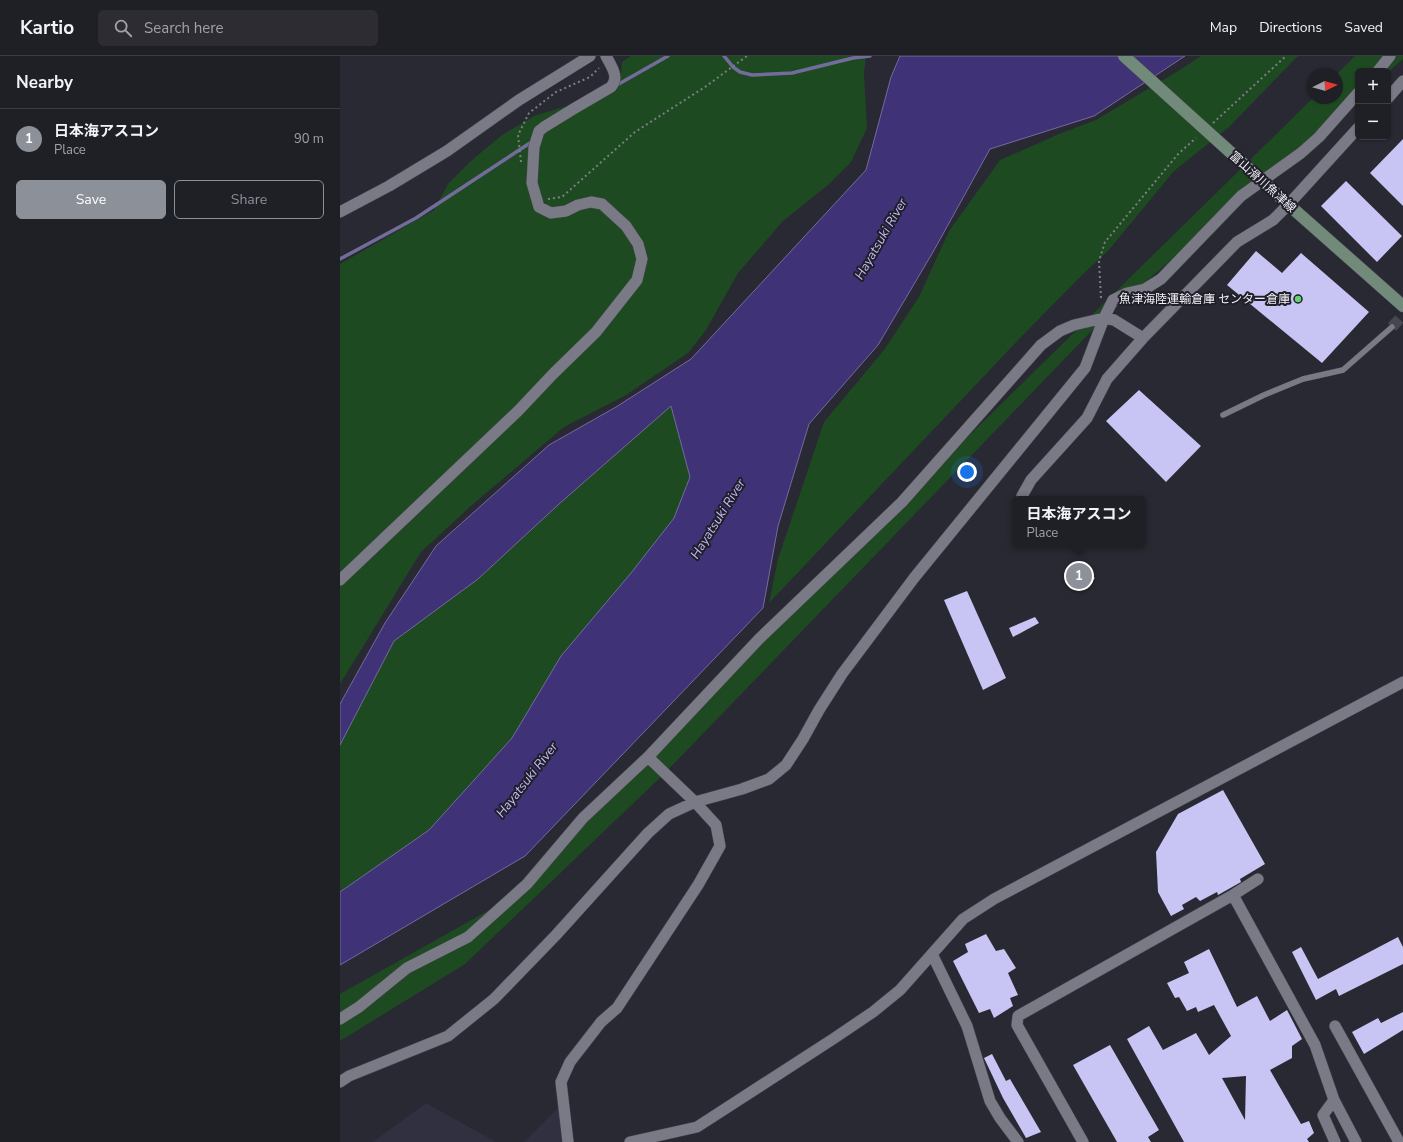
<!DOCTYPE html>
<meta charset="utf-8">
<style>
body{margin:0;font-family:"Nunito Sans","Noto Sans JP",sans-serif;background:#2c2c32;color:#f1f3f6}
.controls{position:absolute;right:12px;top:12px;display:grid;overflow:hidden;border-radius:6px;box-shadow:0 1px 3px #0004}
.controls button{width:36px;height:36px;display:grid;place-items:center;padding:0;border:0;border-bottom:1px solid #3c3d43;background:#1f1f26;color:#f1f3f6;font:20px sans-serif}
.compass{position:absolute;left:967px;top:12px;width:36px;height:36px;border-radius:50%;background:#1f1f26;box-shadow:0 1px 3px #0004;rotate:85deg}
.you{position:absolute;left:627px;top:416px;width:14px;height:14px;margin:-10px;border:3px solid #fff;border-radius:50%;background:#1a73e8;box-shadow:0 0 0 6px #1a73e833}
.badge{display:grid;place-items:center;width:26px;height:26px;border-radius:50%;background:#8c9099;color:#fff;font-size:13px;font-weight:700}
.pin{position:absolute;translate:-50% -50%;border:2px solid #fff;box-shadow:0 1px 4px #0006}
.popup{position:absolute;left:672px;top:440px;width:134px;height:52px;box-sizing:border-box;display:grid;place-content:center;border-radius:6px;background:#1f1f26;filter:drop-shadow(0 1px 3px #0005);font-size:13px;white-space:nowrap;color:#a1a2a7}
.popup b{font-size:15px;color:#f1f3f6}
.popup::after{content:'';position:absolute;left:50%;top:100%;margin-left:-8px;border:8px solid transparent;border-top-color:#1f1f26}
.list{margin:0;padding:0;list-style:none}
h2{display:flex;justify-content:space-between;align-items:center;height:52px;margin:0;padding:0 16px;font-size:17px}
h2 small{font-size:13px;font-weight:400;color:#a1a2a7}
.list li{display:grid;grid-template-columns:26px 1fr auto;gap:12px;align-items:center;box-sizing:border-box;height:60px;padding:0 16px;border-top:1px solid #3c3d43}
.list b{display:block;font-size:15px;white-space:nowrap}
.list p{margin:0;font-size:13px;white-space:nowrap;color:#a1a2a7}
.list em{font-size:13px;font-style:normal;color:#a1a2a7}
.actions{display:flex;gap:8px;padding:12px 16px}
.actions a{flex:1;padding:9px 0;border:1px solid #8c9099;border-radius:6px;text-align:center;font-size:14px;color:#8c9099}
.actions .main{background:#8c9099;color:#fff}
.icon{flex:none;width:22px;height:22px;fill:none;stroke:currentColor;stroke-width:2;stroke-linecap:round;stroke-linejoin:round}
.map{position:relative;flex:none;width:1063px;height:1086px;overflow:hidden}
header{display:flex;align-items:center;gap:24px;box-sizing:border-box;height:56px;padding:0 20px;background:#1f1f26;border-bottom:1px solid #3c3d43}
header strong{font-size:19px}
nav{display:flex;gap:22px;margin-inline-start:auto;font-size:14px}
.search{width:280px;height:36px;background:#2c2c32;display:flex;align-items:center;gap:10px;box-sizing:border-box;padding:0 14px;border-radius:6px;color:#a1a2a7;font-size:15px}
main{display:flex}
aside{flex:1;background:#1f1f26}
.map>svg:first-child{display:block}
.built{fill:#313040}
.green{fill:#1d4a20}
.water{fill:#3f3276;stroke:#746b9d}
.lines{fill:none;stroke-linecap:round;stroke-linejoin:round}
.stream{stroke:#746b9d;stroke-width:3.5}
.building{fill:#c8c4f4;fill-rule:evenodd}
.minor-tunnel{stroke:#474751;stroke-width:11;stroke-dasharray:11 5.5;stroke-linecap:butt}
.service-casing{stroke:#48474f;stroke-width:6}
.minor-casing{stroke:#48474f;stroke-width:12}
.secondary-casing{stroke:#48474f;stroke-width:13}
.path{stroke:#7d7d86;stroke-width:2;stroke-dasharray:2 3;stroke-linecap:butt}
.service{stroke:#7a7a86;stroke-width:5.5}
.minor{stroke:#7a7a86;stroke-width:11}
.secondary{stroke:#718a7a;stroke-width:12}
.secondary-bridge-casing{stroke:#48474f;stroke-width:13;stroke-linecap:butt}
.secondary-bridge{stroke:#718a7a;stroke-width:12}
.poi-dot{fill:#62d469;stroke:#201f29;stroke-width:1.5}
.labels{text-anchor:middle;dominant-baseline:central;stroke-width:4;stroke-linejoin:round;paint-order:stroke}
.street-label{font-size:12px;fill:#f1f1f8;stroke:#201f29}
.poi-label{font-size:12px;fill:#f1f1f8;stroke:#201f29;text-anchor:end}
.water-label{font-size:13px;font-style:italic;fill:#c2bcf9;stroke:#201f29}
</style>
<header>
<strong>Kartio</strong>
<div class="search"><svg class="icon" aria-label="search" viewBox="0 0 24 24"><circle cx="10" cy="10" r="6"/><path d="M15 15l6 6"/></svg>Search here</div>
<nav><a>Map</a><a>Directions</a><a>Saved</a></nav>
</header>
<main>
<aside>
<h2>Nearby<small></small></h2>
<ul class="list">
<li><span class="badge">1</span><div><b>日本海アスコン</b><p>Place</p></div><em>90 m</em></li>
</ul>
<div class="actions"><a class="main">Save</a><a>Share</a></div>
</aside>
<div class="map">
<svg width="1063" height="1086" viewBox="0 0 1063 1086">
<rect width="100%" height="100%" fill="#292933"/>
<path class="built" d="M86 1047 156 1086H33Z
M218 1052 223 1086H184Z"/>
<path class="green" d="M291 0H526L524 17 527 72 511 106 488 129 443 165 398 217 366 274 348 297 286 339 224 371 133 448 81 496 0 628V208L94 154 108 128 132 104 162 79 194 60 276 35 281 18 282 6Z
M861 0H958L889 71 834 115 768 195 743 218 682 280 429 547 438 503 484 366 544 294 579 241 609 175 660 104 719 78 756 64 838 15Z
M1015 0H1063V3L1048 16 1018 15V42L764 262 325 717 125 908 0 985V938L172 841 548 459 973 42H997V18Z
M331 350 350 421 334 462 291 517 221 600 172 682 89 774 0 836V689L54 585 138 523 219 448Z"/>
<path class="water" d="M560 0H845L754 60 650 93 593 196 538 289 469 368 438 470 423 552 185 800 0 909V836L89 774 172 682 221 600 291 517 334 462 350 421 331 350 219 448 138 523 54 585 0 689V648L45 567 96 490 209 389 276 351 351 303 526 114 551 21Z"/>
<g class="lines">
<path class="stream" d="M384 0 393 11 400 16 412 19 452 17 513 2 530 0
M277 29 328 0
M0 203 76 162 193 85"/>
</g>
<path class="building" d="M1063 83V150L1030 117Z
M1006 125 1062 180 1037 206 981 150Z
M916 195 942 217 961 197 1029 256 982 307 887 229Z
M799 334 861 390 826 426 766 365Z
M733 507 755 522 744 534 724 518Z
M627 535 666 622 643 634 604 544Z
M695 561 699 567 673 581 669 572Z
M883 734 925 808 900 823 901 826 878 839 877 836 860 845 856 841 842 849 844 853 831 860 818 836 816 796 838 758Z
M646 878 656 895 664 893 676 912 668 917 678 939 670 942 673 950 654 962 650 953 639 957 613 905 628 896 625 888Z
M1058 881 1063 891V908L999 940 996 933 976 944 952 896 961 891 978 923Z
M869 893 897 951 917 940 930 965 947 954 962 983 952 990V1002L930 1014 961 1068 969 1065 974 1077 967 1083 969 1086H844L787 983 809 970 823 994 856 977 869 999 891 980 874 949 858 956 856 951 847 955 839 941 835 942 827 927 849 917 844 906ZM906 1020 905 1064 882 1022Z
M1063 956V974L1024 998 1012 976 1038 962 1041 967Z
M770 989 819 1074 808 1081 811 1086H777L733 1009Z
M652 998 666 1025 670 1023 701 1076 686 1082 663 1042 644 1002Z"/>
<g class="lines">
<path class="minor-tunnel" d="M1052 271 1063 259"/>
<g class="service-casing">
<path id="service" d="M883 359 924 339 963 323 1003 314 1052 271"/>
</g>
<g class="minor-casing">
<path id="minor" d="M1038 15 1050 0
M1048 42 1063 25
M0 156 49 130 107 95 179 44 250 0
M682 440 691 424 747 362 767 323 803 282 897 186 933 164 948 149 1018 72
M0 524 178 355 213 318 256 276 297 224 302 203 298 188 286 170 262 148 251 146 238 149 226 155 211 157 199 151 192 127 194 91 199 75 204 71 235 52 271 31C280 21 271 10 266 0
M918 823 893 839 975 989 994 1044 1016 1086
M592 898 627 970 650 1045 660 1062 678 1086
M0 963 19 951 67 912 128 881 187 828 243 762 308 701 419 583 562 446 701 289 720 275 734 269 764 262 774 264 803 282
M995 970 1059 1086
M0 1026 9 1020 108 980 154 943 216 879 308 777 329 758 355 746 402 733 429 723 446 709 463 683 479 654 502 618 574 522 745 312 764 262 773 244 787 237 805 233 821 223 901 140 961 97 979 81 1018 37
M994 1044 983 1059 995 1086
M228 1086 221 1026 230 1006 261 966 277 952 358 829 380 790 376 769 355 746 308 701
M290 1086 357 1071 493 983 533 956 560 934 623 863 654 843 1063 626
M743 1086 677 969 678 960 893 839"/>
</g>
<g class="secondary-casing">
<path id="secondary" d="M941 142 1063 250"/>
</g>
<path class="path" d="M873 67 946 0
M181 106 178 79 189 57 216 36 250 21 259 12
M208 143 222 141 295 76 365 31 407 0
M761 242 759 205 765 186 839 97 856 82"/>
<use href="#service" class="service"/>
<use href="#minor" class="minor"/>
<use href="#secondary" class="secondary"/>
<g class="secondary-bridge-casing">
<path id="secondary-bridge" d="M784 0 941 142"/>
</g>
<use href="#secondary-bridge" class="secondary-bridge"/>
</g>
<circle class="poi-dot" cx="958" cy="243" r="4"/>
<g class="labels">
<g class="street-label">
<text transform="translate(923 126) rotate(42)">富山滑川魚津線</text>
</g>
<g class="poi-label">
<text x="950" y="243">魚津海陸運輸倉庫 センター倉庫</text>
</g>
<g class="water-label">
<text transform="translate(541 183) rotate(-60)">Hayatsuki River</text>
<text transform="translate(378 463) rotate(-58)">Hayatsuki River</text>
<text transform="translate(187 724) rotate(-52)">Hayatsuki River</text>
</g>
</g>
</svg>
<div class="controls">
<button>+</button>
<button>−</button>
</div>
<svg class="compass" viewBox="-18 -18 36 36"><path d="M0-13l5 13h-10z" fill="#e53935"/><path d="M0 13l5-13h-10z" fill="#a1a2a7"/></svg>
<div class="you"></div>
<div class="pin badge" style="left:739px;top:520px">1</div>
<div class="popup"><b>日本海アスコン</b>Place</div>
</div>
</main>
